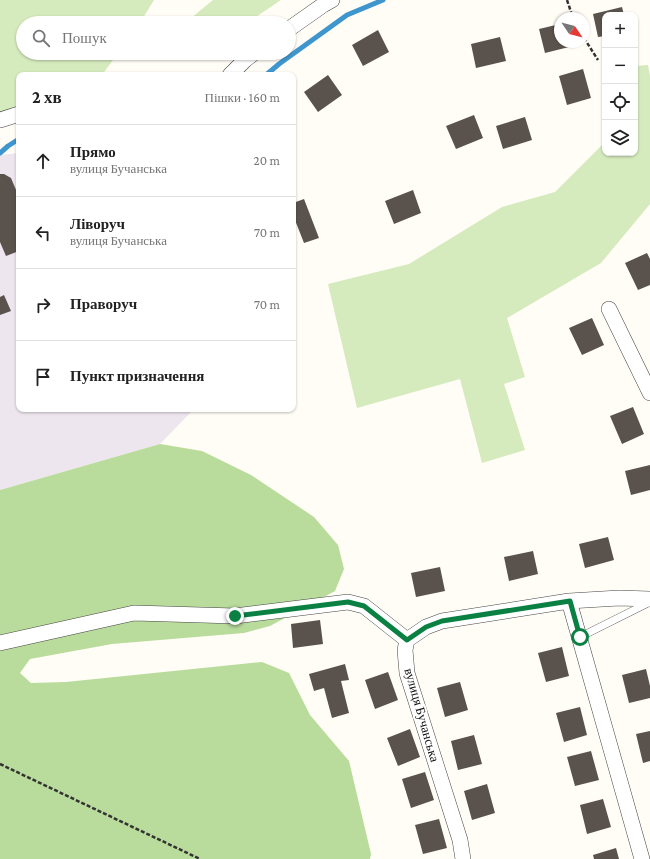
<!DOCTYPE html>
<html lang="uk">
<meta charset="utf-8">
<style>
body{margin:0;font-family:"Crimson Pro",serif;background:#f6f6f6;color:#222}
.controls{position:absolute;right:12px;top:12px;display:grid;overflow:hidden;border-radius:8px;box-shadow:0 1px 3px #0004}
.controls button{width:36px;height:36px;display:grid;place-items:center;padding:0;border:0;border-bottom:1px solid #e0e0e0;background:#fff;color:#222;font:20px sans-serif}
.compass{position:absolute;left:554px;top:12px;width:36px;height:36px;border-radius:50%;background:#fff;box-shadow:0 1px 3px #0004;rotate:125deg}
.stop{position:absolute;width:12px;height:12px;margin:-9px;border:3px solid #0b8043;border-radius:50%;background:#fff}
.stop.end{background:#0b8043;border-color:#fff;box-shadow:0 1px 4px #0008}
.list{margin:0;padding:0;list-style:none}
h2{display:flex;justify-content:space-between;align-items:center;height:52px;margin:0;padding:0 16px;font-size:17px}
h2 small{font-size:13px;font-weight:400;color:#767676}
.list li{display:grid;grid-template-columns:26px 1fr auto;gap:12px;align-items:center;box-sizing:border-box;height:72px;padding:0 16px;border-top:1px solid #e0e0e0}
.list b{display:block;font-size:15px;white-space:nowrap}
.list p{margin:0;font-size:13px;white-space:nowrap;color:#767676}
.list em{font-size:13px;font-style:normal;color:#767676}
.icon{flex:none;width:22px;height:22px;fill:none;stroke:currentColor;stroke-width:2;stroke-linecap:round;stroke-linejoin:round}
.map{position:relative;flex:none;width:650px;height:859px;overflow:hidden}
.search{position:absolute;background:#fff;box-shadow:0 1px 3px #0004;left:16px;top:16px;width:280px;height:44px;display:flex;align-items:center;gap:10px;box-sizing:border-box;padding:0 14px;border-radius:22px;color:#767676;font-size:15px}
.panel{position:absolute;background:#fff;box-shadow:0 1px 3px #0004;left:16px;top:72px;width:280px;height:340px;border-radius:8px}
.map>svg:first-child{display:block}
.industrial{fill:#eee6ef}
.green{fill:#d5ebbd}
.forest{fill:#b9dc9c}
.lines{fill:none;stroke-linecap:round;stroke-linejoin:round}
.stream{stroke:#3f96cf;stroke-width:5}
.building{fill:#5a524d}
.service-casing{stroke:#444;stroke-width:8}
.minor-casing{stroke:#444;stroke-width:16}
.path{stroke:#333;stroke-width:2.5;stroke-dasharray:4 2;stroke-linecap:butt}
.service{stroke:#fff;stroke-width:7}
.minor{stroke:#fff;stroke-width:15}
.route{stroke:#0b8043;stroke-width:5}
.labels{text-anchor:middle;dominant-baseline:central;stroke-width:4;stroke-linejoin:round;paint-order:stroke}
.street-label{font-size:13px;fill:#111;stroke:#fff}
</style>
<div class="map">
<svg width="650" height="859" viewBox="0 0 650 859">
<rect width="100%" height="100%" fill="#fffdf5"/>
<path class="industrial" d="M19 153V409H194L160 444 0 490V155Z"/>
<path class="green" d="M0 0H154L140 23H23V53H118L102 75H19V114L0 120Z
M213 0H281L247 23H185Z
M648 65 650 76V204L601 263 507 318 525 377 504 384 525 450 482 463 460 379 357 408 328 284 409 264 502 207 555 192 605 142V153H635V66Z"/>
<path class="forest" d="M160 444 202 451 251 475 314 517 338 545 344 569 335 591 270 626 244 633 112 644 30 659 20 673 31 683 66 682 262 662 289 673 310 715 349 761 371 854 370 859H0V490Z"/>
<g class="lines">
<path class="stream" d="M266 75 279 64 347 15 383 0
M0 153 8 146 19 139"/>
</g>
<path class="building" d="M622 7 624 15H605V36L598 37 593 14Z
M560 24V42H572L573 46 545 53 539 29Z
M378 30 389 52 363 66 352 45Z
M500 37 506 61 476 68 471 44Z
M583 69 591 98 567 105 559 76Z
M328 75 342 95 318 112 304 92Z
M474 115 483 138 456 149 446 126Z
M525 117 532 140 503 149 496 126Z
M0 174H4L11 178 19 197V251L6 256 0 242Z
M413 190 421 213 394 224 385 201Z
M304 199 319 238 304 243 293 215V203Z
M647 253 650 259V285L638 290 625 263Z
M4 295 11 311 0 315V297Z
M592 318 604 345 582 355 569 328Z
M633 407 644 434 622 444 610 416Z
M650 465V490L631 495 625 471Z
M608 537 614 560 585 568 579 544Z
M533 551 538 574 509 581 504 557Z
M440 567 445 591 416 597 411 573Z
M320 620 323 644 293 648 291 624Z
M562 647 569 676 546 682 538 653Z
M345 664 349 680 341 681 349 713 332 718 324 688 314 691 309 674Z
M646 669 650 686V698L629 703 622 675Z
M388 672 398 700 375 709 365 680Z
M460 682 468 710 445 717 437 688Z
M580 707 587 735 564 742 556 713Z
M410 729 420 757 398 766 387 738Z
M650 731V761L643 763 636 734Z
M474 735 482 764 458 770 451 741Z
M591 751 599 780 575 786 567 757Z
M425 772 434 800 411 808 402 779Z
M487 784 495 813 472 820 464 791Z
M603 799 611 827 587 834 580 805Z
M439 819 447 848 423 854 415 825Z
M616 848 619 859H594L593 855Z"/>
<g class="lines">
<g class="service-casing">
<path id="service" d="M580 637 650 602"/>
</g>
<g class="minor-casing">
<path id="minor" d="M289 29 323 5 332 0
M230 75 245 60 254 53
M0 120 19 114
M609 309 650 393
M569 601 642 859
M0 643 134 613 235 616 348 602 364 606 407 640
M463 859 460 840 407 673 405 650 407 640 426 627 442 621 569 601 619 598 650 599"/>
</g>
<path class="path" d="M567 0 573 18
M584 38 598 60
M0 764 200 859"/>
<use href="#service" class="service"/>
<use href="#minor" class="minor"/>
</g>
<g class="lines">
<path class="route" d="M235 616 348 602 364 606 407 640 426 627 442 621 570 601 580 637"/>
</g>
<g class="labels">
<g class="street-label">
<text transform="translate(422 715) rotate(74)">вулиця Бучанська</text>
</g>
</g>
</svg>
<div class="controls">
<button>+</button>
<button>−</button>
<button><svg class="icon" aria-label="locate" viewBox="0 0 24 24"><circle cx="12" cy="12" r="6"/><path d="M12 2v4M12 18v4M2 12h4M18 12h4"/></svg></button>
<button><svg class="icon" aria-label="layers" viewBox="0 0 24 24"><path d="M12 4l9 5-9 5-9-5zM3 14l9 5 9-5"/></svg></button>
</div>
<svg class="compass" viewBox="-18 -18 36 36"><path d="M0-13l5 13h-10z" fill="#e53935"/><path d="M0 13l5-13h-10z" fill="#767676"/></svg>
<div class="stop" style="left:580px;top:637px"></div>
<div class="stop end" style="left:235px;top:616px"></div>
<div class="search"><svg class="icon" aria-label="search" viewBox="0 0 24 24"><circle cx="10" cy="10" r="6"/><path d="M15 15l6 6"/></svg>Пошук</div>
<section class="panel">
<h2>2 хв<small>Пішки · 160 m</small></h2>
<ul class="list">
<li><svg class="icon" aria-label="ahead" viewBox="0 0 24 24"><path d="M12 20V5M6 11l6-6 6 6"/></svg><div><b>Прямо</b><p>вулиця Бучанська</p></div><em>20 m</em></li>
<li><svg class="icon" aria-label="left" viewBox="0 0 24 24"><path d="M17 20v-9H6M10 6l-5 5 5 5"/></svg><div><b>Ліворуч</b><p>вулиця Бучанська</p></div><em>70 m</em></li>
<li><svg class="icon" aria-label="right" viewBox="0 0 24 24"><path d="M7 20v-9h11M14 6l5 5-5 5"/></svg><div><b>Праворуч</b></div><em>70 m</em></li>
<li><svg class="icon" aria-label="arrive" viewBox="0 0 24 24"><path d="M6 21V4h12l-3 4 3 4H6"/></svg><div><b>Пункт призначення</b></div></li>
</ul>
</section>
</div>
